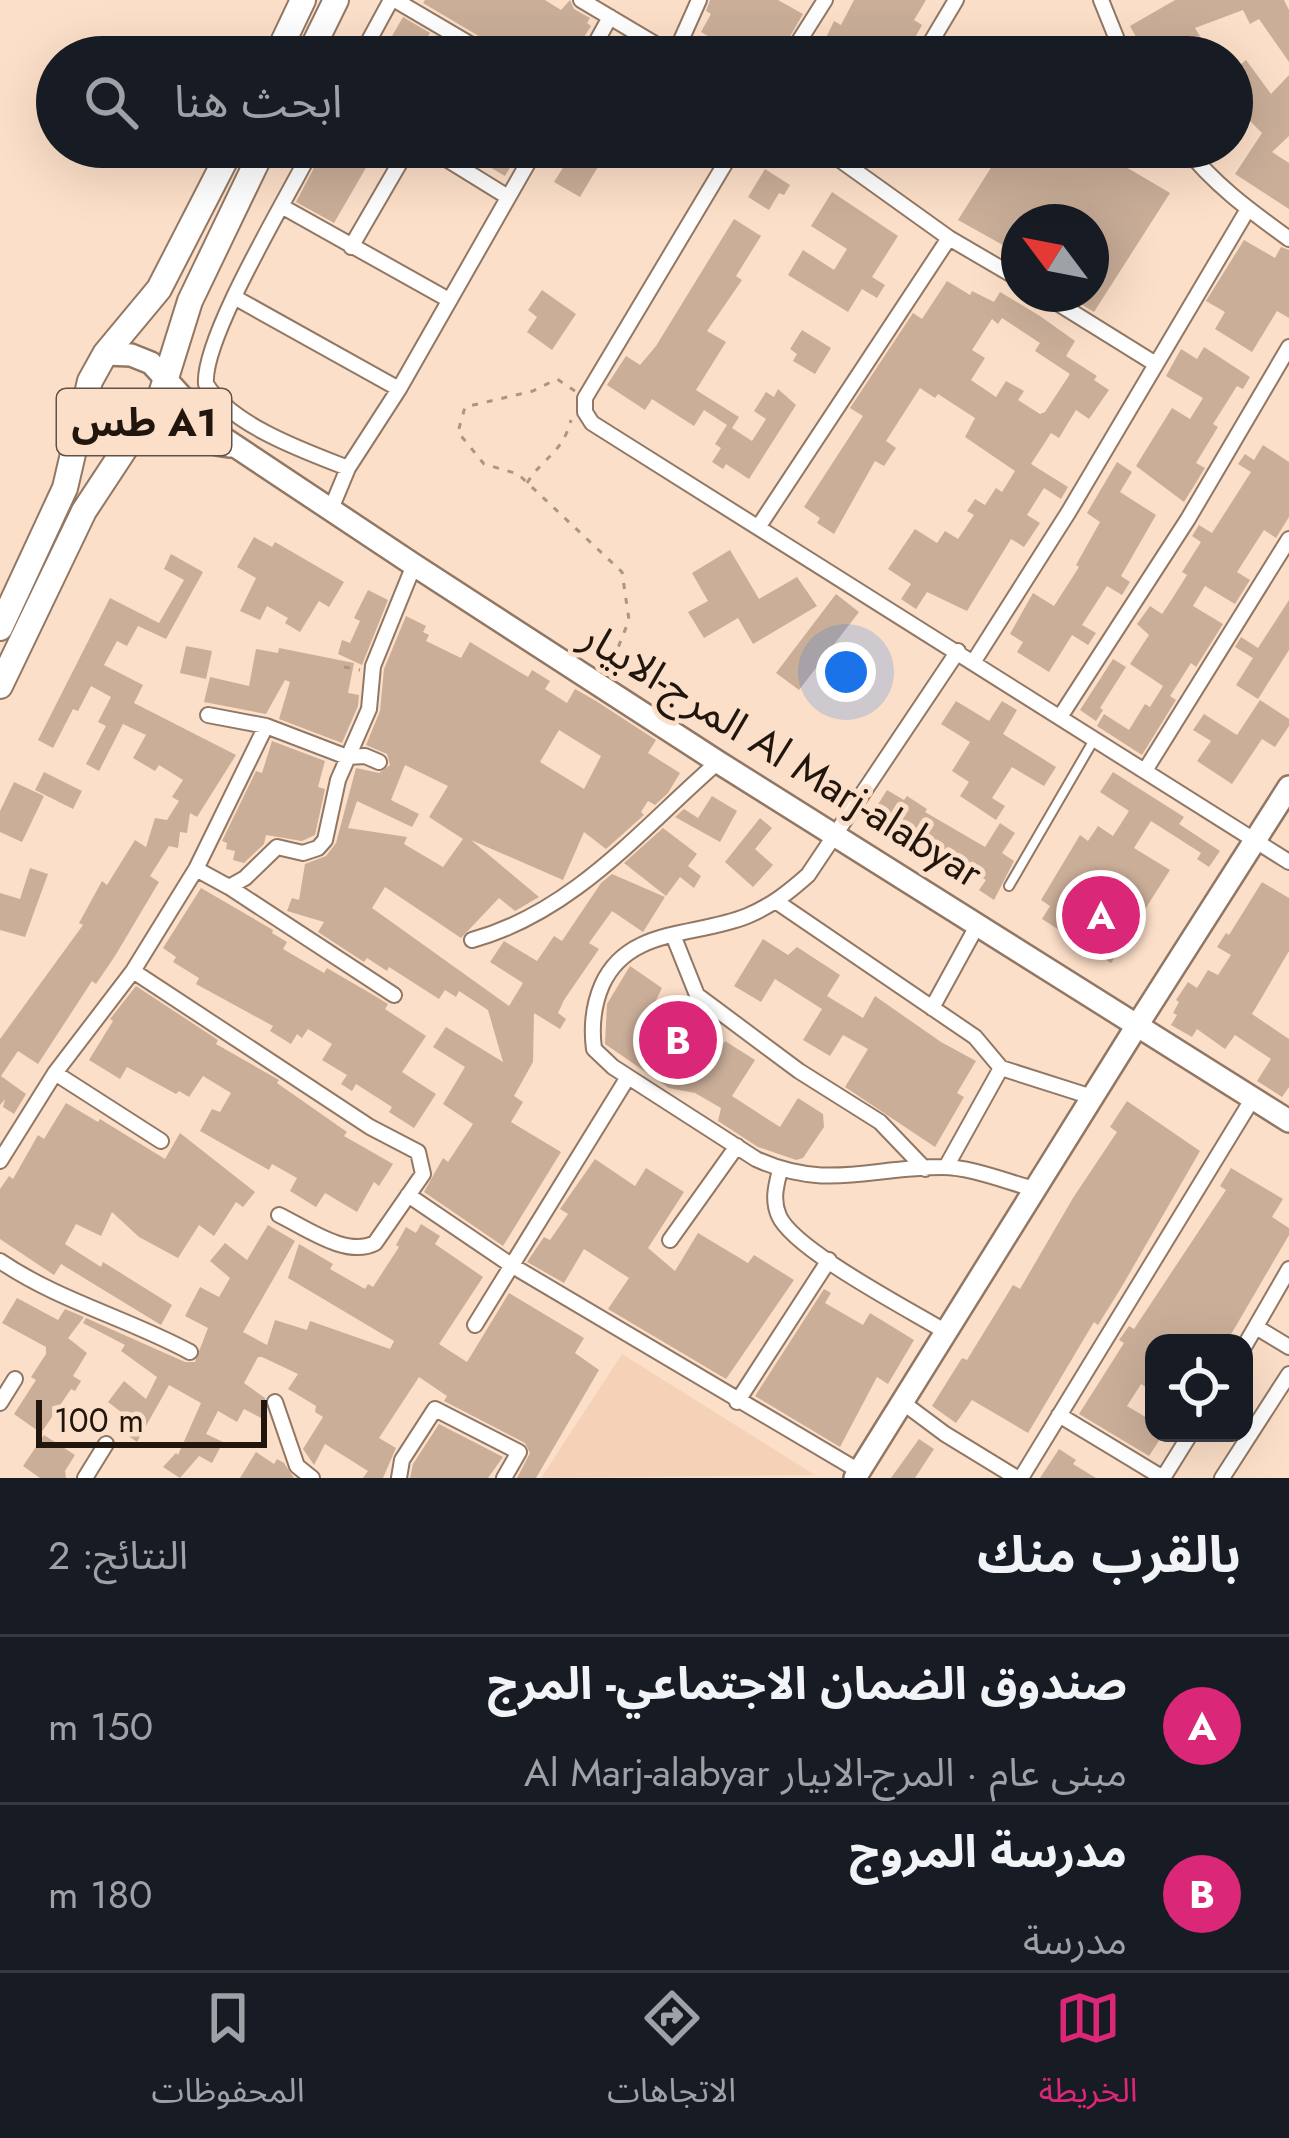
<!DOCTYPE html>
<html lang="ar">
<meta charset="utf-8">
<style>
body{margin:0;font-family:Jost,"Noto Sans Arabic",sans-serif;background:#20242c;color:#f1f3f6;direction:rtl}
.controls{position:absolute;right:36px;bottom:36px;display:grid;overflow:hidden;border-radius:24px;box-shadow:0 12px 48px #0002}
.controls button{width:108px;height:108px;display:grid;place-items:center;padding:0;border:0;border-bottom:3px solid #363941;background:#171b24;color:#f1f3f6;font:60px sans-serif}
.compass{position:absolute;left:1001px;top:204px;width:108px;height:108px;border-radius:50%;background:#171b24;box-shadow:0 12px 48px #0002;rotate:302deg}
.scale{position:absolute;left:36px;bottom:30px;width:231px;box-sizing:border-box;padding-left:12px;border:6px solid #20160e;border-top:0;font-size:33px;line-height:42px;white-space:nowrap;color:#20160e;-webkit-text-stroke:9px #fcdfc8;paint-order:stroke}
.you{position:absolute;left:846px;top:672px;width:42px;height:42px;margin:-30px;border:9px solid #fff;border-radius:50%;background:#1a73e8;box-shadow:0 0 0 18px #1a73e833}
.badge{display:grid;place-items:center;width:78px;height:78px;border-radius:50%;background:#db2777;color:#fff;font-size:39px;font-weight:700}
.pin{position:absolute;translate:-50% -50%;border:6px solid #fff;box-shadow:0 3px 12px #0006}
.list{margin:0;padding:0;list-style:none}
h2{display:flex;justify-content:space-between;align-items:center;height:156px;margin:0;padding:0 48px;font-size:51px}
h2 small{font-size:39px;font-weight:400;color:#9ea1a6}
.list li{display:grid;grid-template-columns:78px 1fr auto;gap:36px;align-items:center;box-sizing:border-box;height:168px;padding:0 48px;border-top:3px solid #363941}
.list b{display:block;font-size:45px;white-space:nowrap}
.list p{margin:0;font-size:39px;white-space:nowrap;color:#9ea1a6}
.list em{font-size:39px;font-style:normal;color:#9ea1a6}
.icon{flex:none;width:66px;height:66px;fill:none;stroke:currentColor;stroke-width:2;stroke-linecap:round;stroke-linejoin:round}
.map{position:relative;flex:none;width:1289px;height:1478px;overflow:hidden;direction:ltr}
.search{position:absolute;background:#171b24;box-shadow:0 12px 48px #0002;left:36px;right:36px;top:36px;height:132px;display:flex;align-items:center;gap:30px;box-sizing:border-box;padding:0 42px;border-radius:66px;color:#9ea1a6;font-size:45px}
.sheet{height:492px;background:#171b24}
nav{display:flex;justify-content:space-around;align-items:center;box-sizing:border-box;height:168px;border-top:3px solid #363941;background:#171b24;font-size:33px;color:#9ea1a6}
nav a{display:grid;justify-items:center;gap:6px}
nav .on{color:#db2777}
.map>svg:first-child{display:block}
.built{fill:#f5d2b7}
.building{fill:#caae98;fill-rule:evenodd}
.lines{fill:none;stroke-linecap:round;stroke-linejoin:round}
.lane-casing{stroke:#927864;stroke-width:12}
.street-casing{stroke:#927864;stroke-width:18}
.secondary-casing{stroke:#927864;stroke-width:26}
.primary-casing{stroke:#927864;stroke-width:26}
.highway-casing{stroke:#927864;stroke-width:28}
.path{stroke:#ab9583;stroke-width:3;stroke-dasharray:6 9;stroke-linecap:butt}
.lane{stroke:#fff;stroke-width:8}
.street{stroke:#fff;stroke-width:14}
.secondary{stroke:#fff;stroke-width:21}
.primary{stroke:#fff;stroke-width:21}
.highway{stroke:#fff;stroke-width:24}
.labels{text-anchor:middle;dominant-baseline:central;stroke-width:10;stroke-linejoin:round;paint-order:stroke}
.shield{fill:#fcdfc8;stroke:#625246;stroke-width:3}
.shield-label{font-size:39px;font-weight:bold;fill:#20160e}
.street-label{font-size:42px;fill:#20160e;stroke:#fcdfc8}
</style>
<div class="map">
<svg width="1289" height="1478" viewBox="0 0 1289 1478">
<rect width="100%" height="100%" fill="#fcdfc8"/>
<path class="built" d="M622 1354 815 1475 541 1478Z"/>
<path class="building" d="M425 0H545L561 10 570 0 574 9 590 18 587 23 591 26 571 57H503L504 51 423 3Z
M710 0H778L803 14 778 57H705L715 40 701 32 711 14 706 11Z
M854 0H926L914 20 922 25 904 57 890 51 888 55 881 51 878 57H817L834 21 841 25Z
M1175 0H1284L1289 10V62L1259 19 1250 24 1243 10 1195 28 1204 43 1197 47 1205 57H1147L1130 26Z
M403 17 430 33 416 57H380Z
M1246 60 1271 94 1289 75V136L1272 152 1289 163V209L1235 174 1262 133 1245 116 1232 125V71Z
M378 147 334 223 296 202 325 147Z
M455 147H522L505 176Z
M1004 147H1092L1170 193 1094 312 1064 294H1091V222H1019V254L958 220Z
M574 150 599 165 580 197 554 182Z
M765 169 790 185 784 195 779 193 769 210 748 197Z
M832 192 898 236 872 277 885 285 877 298 862 289 848 312 788 275 803 250 834 270 847 249 811 226Z
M734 219 761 236 736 276 742 280 707 331 726 342 696 390 739 417 732 428 752 441 766 419 754 411 766 392 774 397 778 389 796 405 749 479 726 464 723 469 712 462 721 448 715 444 727 425 704 410 694 426 652 399 645 410 607 385 626 356 640 365 656 346Z
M1244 240 1275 258 1281 247 1289 250V318L1277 311 1252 352 1215 329 1225 312 1206 301Z
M947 281 970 295 972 291 994 302 1000 292 1040 316 1075 341 1066 356 1097 376 1094 380 1109 390 1089 419 1076 410 1059 438 1051 433 1031 464 1068 487 1061 499 1044 488 1027 515 1040 523 1024 547 1011 539 967 611 927 592 916 609 901 599 911 584 888 569 915 529 937 543 945 531 958 539 974 515 967 511 975 499 985 505 996 488 1002 492 1015 471 965 437 975 418 938 394 935 398 920 388 886 441 896 448 884 466 875 461 834 534 817 523 820 518 804 507 863 416 850 408 913 313 922 319ZM1002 318 1040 343 1035 351 1070 374 1045 412 1040 414 1018 400 1024 391 1006 381 996 397 971 380 985 358 972 350 992 319 998 324Z
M542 290 576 314 552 350 527 332 537 317 528 310Z
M802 330 831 348 815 374 793 361 797 354 790 349Z
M1204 347 1250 377 1243 389 1237 386 1213 424 1218 427 1196 463 1205 468 1184 502 1136 466 1172 408 1190 419 1203 398 1166 376 1181 349 1197 359Z
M1263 445 1289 462V517L1276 538 1264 530 1237 572 1250 580 1235 604 1205 586 1193 606 1223 624 1196 667 1191 663 1170 696 1176 700 1142 755 1097 726 1104 714 1129 730 1145 704 1150 707 1163 686 1130 664 1149 635 1137 624 1150 606 1162 614 1172 599 1187 575 1182 572 1201 542 1192 536 1199 525 1212 533 1251 472 1238 464 1245 454 1254 460Z
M1117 462 1132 472 1120 492 1156 515 1121 576 1130 582 1122 595 1107 586 1082 625 1096 633 1088 645 1072 635 1049 672 1017 652 1023 642 1010 634 1033 593 1054 606 1079 567 1076 565 1100 522 1087 513Z
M254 537 272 547 275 542 344 582 329 607 319 601 300 632 285 623 288 618 267 606 260 620 240 611 256 578 237 567Z
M730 550 759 599 797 577 817 606 753 644 738 618 704 638 688 612 708 601 692 573Z
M171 554 203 572 166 639 138 626 127 646 117 641 104 665 143 685 134 703 236 755 197 817 190 813 187 833 180 832 178 848 169 846 150 876 159 882 115 956 96 984 92 981 38 1064 18 1051 1 1076 26 1094 14 1114 3 1107 5 1099 0 1105V1039L83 925 79 923 102 881 107 885 135 840 146 847 155 818 167 820 179 801 172 797 183 780 159 765 155 771 133 758 146 735 123 724 99 771 86 764 106 726 98 722 111 697 91 686 78 711 73 709 53 748 38 740 110 598 159 623 184 580 164 569Z
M368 590 388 600 362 665 338 654 342 640 350 643 360 621 354 618Z
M836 594 859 612 799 690 776 673Z
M1289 600V650L1258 699 1236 685 1253 658 1235 647 1241 637 1258 648Z
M406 616 426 626 423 632 429 635 426 641 461 658 470 642 528 677 532 670 550 681 545 689 567 703 575 689 596 701 656 740 648 753 680 773 668 793 655 805 648 801 641 812 644 815 606 849 584 832 563 880 471 840 539 897 515 911 499 898 461 938 385 887 372 908 509 1006 523 983 490 962 504 941 537 961 554 936 562 941 601 883 612 874 665 897 643 932 612 911 589 943 599 949 564 1000 558 1013 566 1019 560 1029 534 1013 533 1062 514 1096 523 1102 511 1122 561 1152 503 1246 424 1192 443 1158 448 1162 473 1124 443 1104 465 1067 433 1047 446 1027 503 1062 488 1010 459 991 456 997 445 990 439 999 389 967 387 971 367 958 364 962 318 932 324 922 287 911 292 898 299 900 305 864 326 856 336 843 356 768 379 773 390 765 387 754 366 745 380 711 384 669ZM559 730 601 756 584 789 540 762ZM405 765 448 786 429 817 463 839 443 867 404 844 407 837 348 828 357 801 412 827 419 814 391 800Z
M186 646 212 651 206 679 180 673Z
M279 648 354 663 348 693 359 695 358 706 342 743 279 719 290 682 285 680 266 714 204 702 210 677 249 686 256 649 278 653Z
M1113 659 1126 667 1100 708 1103 710 1096 721 1080 710Z
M1260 700 1289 719V726L1275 747 1262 739 1232 784 1197 761 1211 741 1193 730 1204 714 1237 735Z
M956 701 989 721 1002 701 1017 710 1003 734 1056 767 1044 786 1012 767 992 798 1005 806 996 820 960 796 969 782 952 771 970 742 941 724Z
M272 741 325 761 318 787 325 789 315 835 302 841 266 835 264 844 244 863 233 860 235 851 226 849 227 843 222 841 256 771 262 773Z
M44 772 82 791 73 809 35 790Z
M1113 772 1184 817 1179 824 1220 851 1209 867 1197 859 1201 853 1151 821 1134 848 1170 870 1111 963 1042 919 1050 906 1041 900 1080 835 1088 841 1098 826 1113 836 1129 811 1100 792Z
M14 782 44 796 22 842 0 832V811Z
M887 790 904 800 907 796 927 809 925 812 985 847 1000 823 1015 833 1002 853 1014 861 994 900 979 890 986 880 891 819 882 832 867 822Z
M712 796 737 811 720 842 675 817 684 809 698 818Z
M760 818 772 828 755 849 773 865 753 887 725 862Z
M663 828 697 854 688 866 701 876 694 888 680 877 666 896 624 863Z
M30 868 48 874 25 937 0 930V893L20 899Z
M1262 882 1289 898V951L1252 1014 1289 1039V1087L1282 1097 1257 1081 1271 1059 1235 1035 1225 1049 1197 1029 1192 1037 1171 1025 1177 1015 1173 1013 1179 1002 1176 1000 1188 982 1197 988 1208 970 1218 975 1231 955 1217 947 1226 933 1229 935Z
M201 888 273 930 272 933 287 942 283 949 324 973 327 968 375 996 388 1004 385 1009 426 1036 402 1072 436 1094 414 1128 389 1112 392 1107 356 1084 352 1091 341 1084 347 1075 322 1060 332 1044 308 1029 302 1038 297 1034 291 1044 270 1031 273 1026 196 984 199 978 173 962 176 957 163 948Z
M763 939 788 955 797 947 840 975 827 996 863 1018 875 996 941 1042 976 1061 957 1093 964 1097 935 1147 845 1087 868 1049 843 1035 830 1056 803 1040 822 1009 775 979 761 1002 734 986Z
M630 966 662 988 639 1035 705 1074 725 1041 755 1060 732 1096 780 1127 798 1098 823 1114 824 1127 803 1158 796 1160 758 1147 718 1121 721 1108 695 1093 669 1088 605 1044 607 1004Z
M136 986 218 1040 216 1044 279 1080 277 1083 347 1132 344 1136 393 1164 379 1186 374 1182 357 1212 325 1193 316 1207 290 1191 297 1178 272 1164 269 1170 200 1131 212 1109 220 1112 231 1093 203 1076 189 1097 179 1091 176 1094 127 1067 120 1079 89 1060 113 1021 110 1019Z
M1127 1101 1200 1151 1121 1288 1098 1325 1094 1322 1028 1433 972 1400 956 1423 932 1406 962 1358 967 1360 1013 1285 1020 1289 1073 1198 1117 1132 1110 1127Z
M66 1103 98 1122 100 1119 165 1159 180 1133 255 1192 243 1207 236 1202 214 1236 199 1225 178 1258 139 1237 112 1212 101 1236 76 1224 65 1244 101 1267 103 1262 172 1305 161 1325 61 1264 54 1275 0 1239V1189L9 1176 13 1179 38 1135 44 1139Z
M595 1159 635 1186 646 1168 684 1192 648 1248 675 1271 698 1233 748 1263 754 1255 794 1280 726 1379 608 1309 629 1278 584 1249 564 1283 527 1262 544 1237 550 1240 568 1214 560 1209Z
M1231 1168 1283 1199 1272 1217 1289 1228V1235L1226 1343H1154V1392L1141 1384 1127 1406 1154 1422V1433H1164L1149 1456 1079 1414 1124 1343 1119 1340 1129 1326 1134 1329 1226 1190 1220 1186Z
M421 1224 440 1236 435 1244 483 1277 439 1344 467 1362 509 1293 584 1338 575 1353 599 1370 536 1478H517L530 1453 525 1443 444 1401 447 1396 419 1377 379 1438 396 1448 383 1478H363L368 1471 325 1444 314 1465 303 1449 323 1417 315 1412 316 1406 288 1389 298 1374 262 1357H258L244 1383 265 1398 266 1409 261 1418 244 1409 237 1422 218 1411 206 1434 223 1442 212 1463 199 1456 180 1478 163 1467 176 1453 178 1455 201 1403 169 1385 137 1442 123 1432 130 1419 108 1402 124 1381 146 1399 157 1377 121 1351 125 1345 83 1323 86 1318 185 1362H195L208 1328 185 1316 200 1287 219 1297 230 1278 210 1261 225 1243 247 1260 268 1225 295 1241 243 1332 267 1345 275 1320 307 1330 310 1321 390 1349 394 1341 288 1278 299 1244 333 1264 330 1269 365 1289 368 1284 373 1287 399 1247 396 1245 406 1227 416 1233Z
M824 1289 831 1293 825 1303 863 1325 870 1313 914 1340 888 1384 877 1377 840 1447 755 1396Z
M17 1298 58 1320 65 1309 84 1317 68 1338 87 1353 73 1376 81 1381 75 1391 71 1389 41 1433 14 1414 36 1380 31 1377 46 1354V1347L2 1323Z
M439 1424 503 1457 488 1478H410L413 1464Z
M44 1435 75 1455 65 1471 66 1478H40L23 1466Z
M919 1439 934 1449 915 1478H891Z
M1059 1449 1076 1460 1073 1464 1096 1478H1040Z
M256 1452 274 1464 277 1459 284 1463 294 1478H240Z"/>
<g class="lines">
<g class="lane-casing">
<path id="lane" d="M1009 886 1095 738"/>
</g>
<g class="street-casing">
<path id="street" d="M395 0 492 57
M581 0 677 57
M1101 0 1124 57
M674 56 699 0
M360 57 391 0
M588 57 610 17
M789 57 825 0
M922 57 956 0
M313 147C289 195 202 338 206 384 231 425 304 451 348 468
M427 147 508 197
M735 147 585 398V412L592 423 1289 862
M822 147 949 238 1019 279
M1185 147C1213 184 1252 212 1289 239
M854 168 867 147
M283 207 449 300
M351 247 409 147
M1043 294 1154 363
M234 297 399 389
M331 509 348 468 399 389 537 147
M759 526 949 238
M958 651 808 875C789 892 771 906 747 916 695 937 628 927 602 985 593 1006 591 1026 594 1049L613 1067 756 1159C826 1191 871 1167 942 1167 971 1167 1005 1181 1034 1189
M974 661 1068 513 1248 209
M208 715 266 726 347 757 365 756 379 762
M1060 717 1188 519 1289 347
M1146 769 1289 539
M196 869 229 887 394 995
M229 887 245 878 277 847 303 853 318 848 325 840 338 780 369 709 373 666 414 565
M777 902 975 1037 1001 1068 946 1167
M673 935 697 995 799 1071 880 1122 925 1169
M472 940C574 912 641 829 718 762
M133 971 370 1127 418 1152 423 1174 375 1243C347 1258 306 1228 279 1215
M932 1008 978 924
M1001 1068 1092 1097
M55 1073 161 1141
M0 1161 55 1073 133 971 196 869 266 726
M780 1170C776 1186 772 1200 779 1216 794 1250 910 1310 946 1332
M408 1195 511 1265 859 1471
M670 1240 737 1146
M0 1261C59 1301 127 1318 190 1352
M475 1325 628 1077
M1256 1327 1289 1347
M1244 1347 1289 1269
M275 1402 297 1466 312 1478
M737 1402 829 1260
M902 1402 945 1434 1017 1478
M0 1403 15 1379
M1059 1415 1163 1478
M85 1478 106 1444
M399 1478 402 1460 435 1409 519 1452 504 1478
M1021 1478 1253 1098
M1163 1478 1191 1433
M1222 1478 1289 1374"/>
</g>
<g class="secondary-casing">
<path id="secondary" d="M855 1478 1138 1024"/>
</g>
<g class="primary-casing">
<path id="primary" d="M105 354 131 355 151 363 214 432 414 565 718 762 1289 1121
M86 395C115 447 144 428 190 437 204 440 216 445 230 446
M1138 1024 1289 787"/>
</g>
<g class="highway-casing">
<path id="highway" d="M276 57 303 0
M308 57 336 0
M0 628 65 488 90 381 105 354 159 289 232 147
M0 686 84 511 161 394 190 301 264 147"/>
</g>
<path class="path" d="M575 391 557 379 533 391 465 407 458 432 484 464 518 474 622 572 629 620 610 668
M527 483C544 456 562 454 571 420
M344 667 360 670"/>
<use href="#lane" class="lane"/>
<use href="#street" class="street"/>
<use href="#secondary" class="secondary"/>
<use href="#primary" class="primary"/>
<use href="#highway" class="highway"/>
</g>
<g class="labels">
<rect class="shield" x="57" y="389" width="174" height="66" rx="9"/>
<g class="shield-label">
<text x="144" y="422">طس A1</text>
</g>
<g class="street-label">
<text transform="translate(782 754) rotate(32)">المرج-الابيار Al Marj-alabyar</text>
</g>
</g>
</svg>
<div class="controls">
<button><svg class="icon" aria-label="locate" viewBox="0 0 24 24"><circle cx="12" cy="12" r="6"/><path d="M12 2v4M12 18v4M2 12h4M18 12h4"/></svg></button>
</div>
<svg class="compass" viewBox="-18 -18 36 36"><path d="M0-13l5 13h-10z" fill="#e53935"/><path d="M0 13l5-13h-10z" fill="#9ea1a6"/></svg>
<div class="scale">100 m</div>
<div class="you"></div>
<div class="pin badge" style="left:1101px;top:915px">A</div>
<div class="pin badge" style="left:678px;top:1040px">B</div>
<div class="search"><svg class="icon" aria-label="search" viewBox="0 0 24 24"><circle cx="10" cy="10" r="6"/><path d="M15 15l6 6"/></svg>ابحث هنا</div>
</div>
<section class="sheet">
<h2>بالقرب منك<small>النتائج: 2</small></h2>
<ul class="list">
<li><span class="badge">A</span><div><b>صندوق الضمان الاجتماعي- المرج</b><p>مبنى عام · المرج-الابيار Al Marj-alabyar</p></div><em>150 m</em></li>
<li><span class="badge">B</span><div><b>مدرسة المروج</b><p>مدرسة</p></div><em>180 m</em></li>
</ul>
</section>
<nav>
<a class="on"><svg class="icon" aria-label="map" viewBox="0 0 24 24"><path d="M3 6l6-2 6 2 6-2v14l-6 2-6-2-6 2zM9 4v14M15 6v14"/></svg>الخريطة</a>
<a><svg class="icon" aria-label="directions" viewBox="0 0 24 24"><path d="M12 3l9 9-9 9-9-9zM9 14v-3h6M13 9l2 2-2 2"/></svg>الاتجاهات</a>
<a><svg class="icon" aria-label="saved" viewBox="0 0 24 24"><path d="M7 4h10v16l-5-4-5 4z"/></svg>المحفوظات</a>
</nav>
